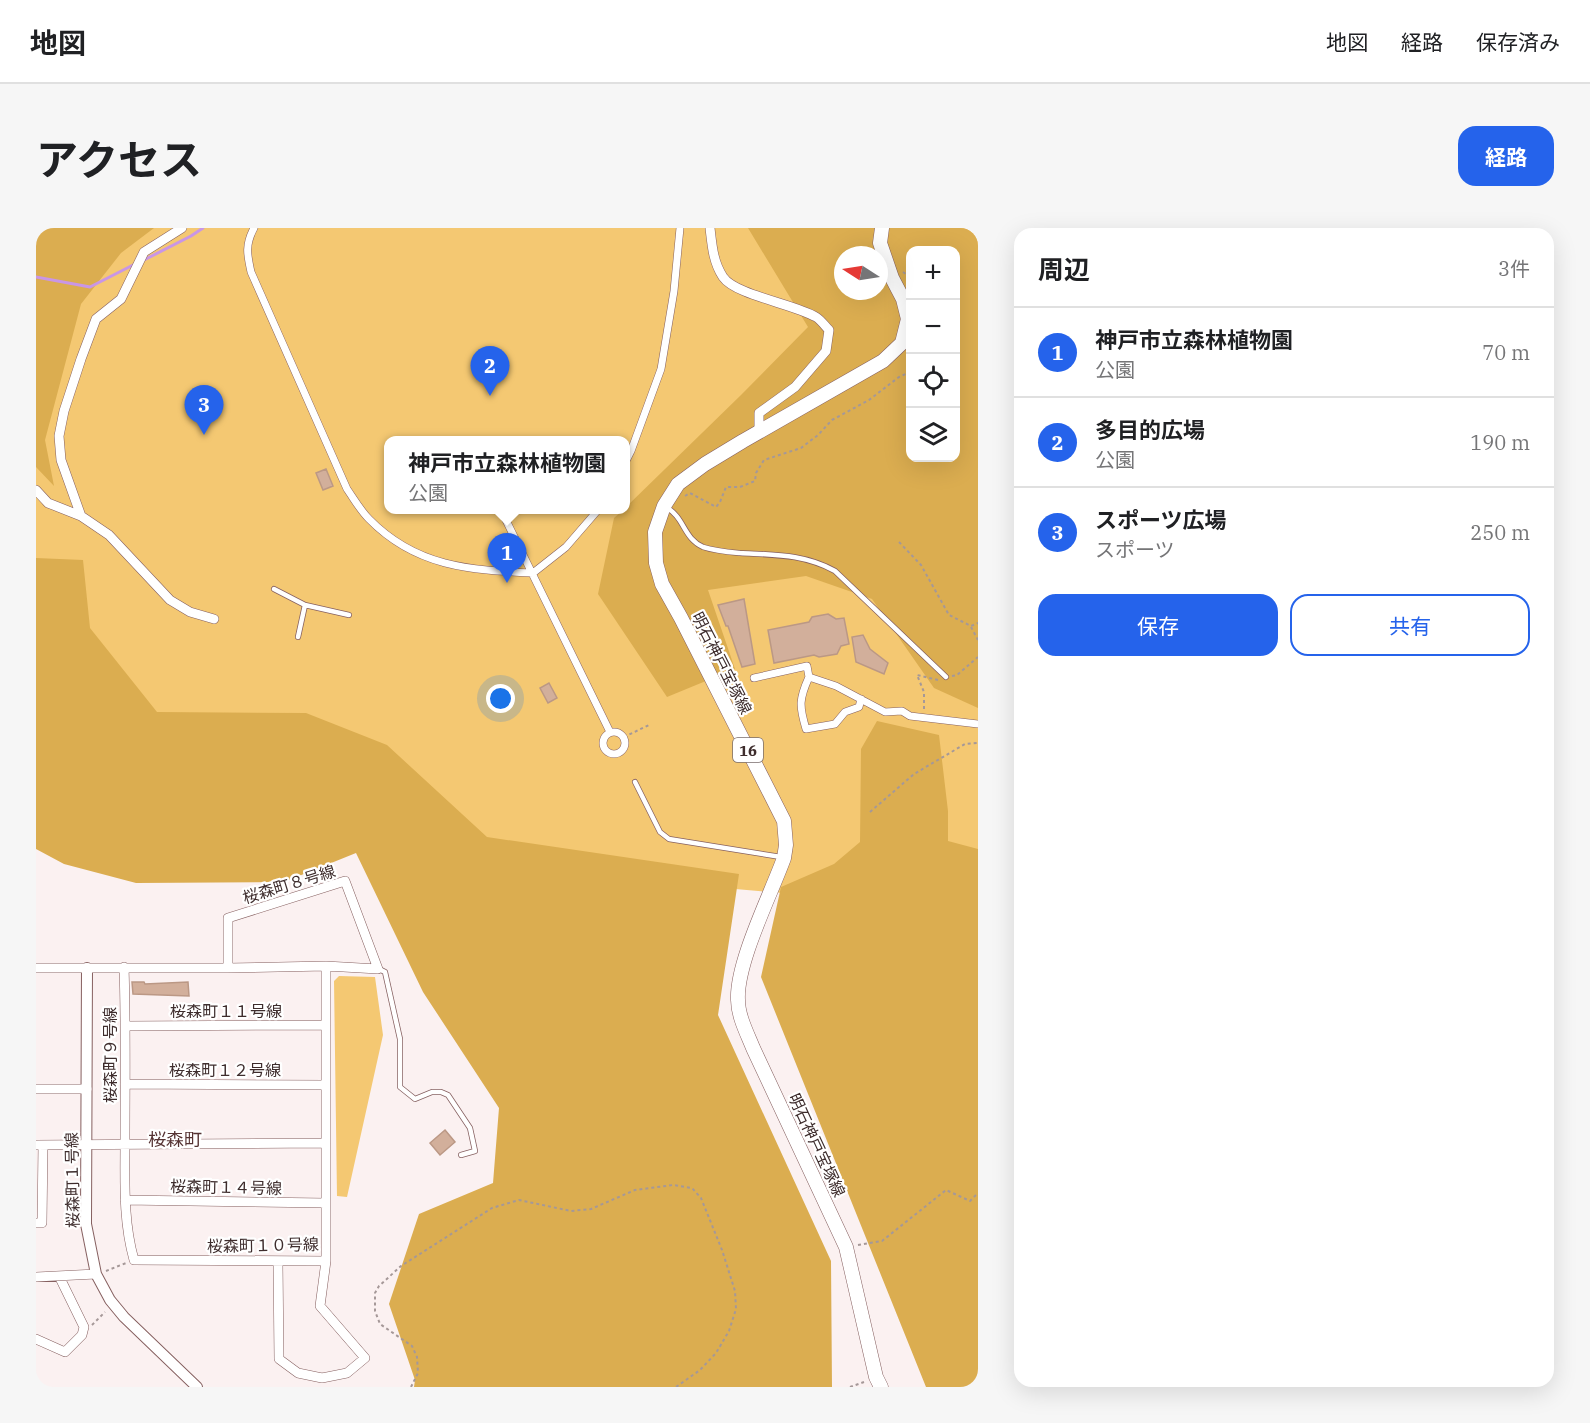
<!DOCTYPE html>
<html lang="ja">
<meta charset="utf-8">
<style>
body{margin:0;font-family:"IBM Plex Serif","Noto Sans JP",serif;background:#f6f6f6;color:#202124}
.controls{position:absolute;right:18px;top:18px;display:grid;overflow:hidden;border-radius:12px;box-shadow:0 6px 24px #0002}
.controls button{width:54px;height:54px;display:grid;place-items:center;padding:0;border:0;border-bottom:2px solid #e0e0e0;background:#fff;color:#202124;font:30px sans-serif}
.compass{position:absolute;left:798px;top:18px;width:54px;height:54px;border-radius:50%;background:#fff;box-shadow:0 6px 24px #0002;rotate:282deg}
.you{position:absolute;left:465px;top:471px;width:21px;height:21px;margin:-15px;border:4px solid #fff;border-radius:50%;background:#1a73e8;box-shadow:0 0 0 9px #1a73e833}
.badge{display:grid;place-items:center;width:39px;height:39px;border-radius:50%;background:#2563eb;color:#fff;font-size:20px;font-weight:700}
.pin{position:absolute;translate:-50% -50px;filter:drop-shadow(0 2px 3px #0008)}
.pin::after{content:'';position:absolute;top:32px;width:21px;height:18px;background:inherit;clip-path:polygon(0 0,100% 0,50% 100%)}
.popup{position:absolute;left:348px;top:208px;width:246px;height:78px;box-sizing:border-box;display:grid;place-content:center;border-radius:12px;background:#fff;filter:drop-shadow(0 2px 4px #0005);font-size:20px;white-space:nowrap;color:#757577}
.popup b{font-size:22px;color:#202124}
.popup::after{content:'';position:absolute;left:50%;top:100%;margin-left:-12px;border:12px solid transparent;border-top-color:#fff}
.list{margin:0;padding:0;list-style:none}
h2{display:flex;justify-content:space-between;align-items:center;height:78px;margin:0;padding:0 24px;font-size:26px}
h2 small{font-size:20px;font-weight:400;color:#757577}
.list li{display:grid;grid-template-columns:39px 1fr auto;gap:18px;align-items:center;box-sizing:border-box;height:90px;padding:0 24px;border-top:2px solid #e0e0e0}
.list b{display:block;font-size:22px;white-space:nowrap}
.list p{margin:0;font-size:20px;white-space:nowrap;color:#757577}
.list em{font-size:20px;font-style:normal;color:#757577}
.actions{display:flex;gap:12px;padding:18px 24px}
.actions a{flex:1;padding:14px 0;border:2px solid #2563eb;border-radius:18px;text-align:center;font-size:21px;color:#2563eb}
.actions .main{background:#2563eb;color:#fff}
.icon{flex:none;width:33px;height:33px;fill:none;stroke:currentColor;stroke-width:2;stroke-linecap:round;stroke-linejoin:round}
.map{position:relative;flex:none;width:942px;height:1159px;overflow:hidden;border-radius:18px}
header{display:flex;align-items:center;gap:36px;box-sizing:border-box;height:84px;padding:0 30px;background:#fff;border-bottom:2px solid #e0e0e0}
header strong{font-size:28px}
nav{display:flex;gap:33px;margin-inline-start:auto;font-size:21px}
.intro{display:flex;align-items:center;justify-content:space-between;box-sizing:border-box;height:144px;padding:0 36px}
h1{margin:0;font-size:42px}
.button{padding:15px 27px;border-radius:18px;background:#2563eb;color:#fff;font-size:21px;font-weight:700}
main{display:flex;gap:36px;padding:0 36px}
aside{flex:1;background:#fff;border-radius:18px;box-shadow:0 6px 24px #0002}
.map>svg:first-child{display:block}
.green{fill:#f4c872;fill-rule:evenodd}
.forest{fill:#dbad50;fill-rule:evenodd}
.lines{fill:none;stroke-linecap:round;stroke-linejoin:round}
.stream{stroke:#c996e5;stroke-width:3}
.building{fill:#d2af9b;stroke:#bb9885;stroke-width:1.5}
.service-casing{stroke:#866060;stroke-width:6}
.pedestrian-casing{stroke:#866060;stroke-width:8}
.minor-casing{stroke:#866060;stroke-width:10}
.tertiary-casing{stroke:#866060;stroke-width:12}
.primary-casing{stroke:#866060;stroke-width:15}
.path{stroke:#a59898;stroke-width:2;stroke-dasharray:3 3;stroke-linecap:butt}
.service{stroke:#fff;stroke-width:4.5}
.pedestrian{stroke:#fff;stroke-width:7}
.minor{stroke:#fff;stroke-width:9}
.tertiary{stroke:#fff;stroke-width:10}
.primary{stroke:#fff;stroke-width:14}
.labels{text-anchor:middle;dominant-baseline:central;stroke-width:4.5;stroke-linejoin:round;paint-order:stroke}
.shield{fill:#fff;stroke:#786c6c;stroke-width:1.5}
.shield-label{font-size:15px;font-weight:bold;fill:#3e2d2d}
.street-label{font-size:16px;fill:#3e2d2d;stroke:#fff}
.neighbourhood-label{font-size:18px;fill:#533;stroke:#fff}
</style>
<header>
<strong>地図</strong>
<nav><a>地図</a><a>経路</a><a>保存済み</a></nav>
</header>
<div class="intro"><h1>アクセス</h1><a class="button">経路</a></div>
<main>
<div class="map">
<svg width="942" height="1159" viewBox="0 0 942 1159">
<rect width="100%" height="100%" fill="#fbf1f1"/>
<path class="green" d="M26 0H942V638L827 672 445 639 0 480V135ZM874 22H920V230H874ZM807 27H843V63H807ZM352 212H590V282H352Z
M303 748 339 749 347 807 311 969 301 968 298 753Z"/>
<path class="forest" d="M0 0H118L85 25 45 76 9 212 18 258 0 239Z
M712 0H942V480L898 460 836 371 770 348 672 362 699 441 631 469 562 366 578 290 587 282H590V279L705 167 772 99ZM874 22H920V230H874ZM807 27H843V63H807Z
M0 330 47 332 54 400 121 484 270 485 351 517 451 609 703 646 682 787 795 1033 796 1159H378L379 1152 353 1076 383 986 457 955 463 880 387 764 320 625 248 654 100 655 28 636 0 621Z
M841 493 903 507 912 583V613L942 621V1159H890L725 749 745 659 798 636 824 614 825 521Z"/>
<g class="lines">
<path class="stream" d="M108 32 155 8 167 0
M0 49 54 59 99 36"/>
</g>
<path class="building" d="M290 241 297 258 287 262 280 245Z
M708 371 719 436 706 439 692 398H690L682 377Z
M792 386 800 391 808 390 813 416 805 418 801 426 783 429 778 427 738 435 732 402 773 394 776 389Z
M827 407 834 421 852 435 848 446 820 434 816 409Z
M513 455 521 470 512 475 504 460Z
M96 754H108L109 756 152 754 153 768 97 766Z
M409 902 419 914 404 927 394 915Z"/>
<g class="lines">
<g class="service-casing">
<path id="service" d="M630 279C649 290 647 310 667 319 679 323 692 324 704 325 739 327 768 326 799 343L910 449
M238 361 269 377 313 387
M262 409 269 377
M599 554 624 604 633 611 745 629
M343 741 349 744 364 811V859L379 871 396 864H405L412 867 434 900 439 923 425 927"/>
</g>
<g class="pedestrian-casing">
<path id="pedestrian" d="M218 0C209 17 211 26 215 44L311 261C318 271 324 282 333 291 380 339 433 342 497 345L530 319 562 282
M590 233 595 223 625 141 638 63 644 0
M465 282 574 504
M773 449C763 471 763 478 770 501L799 496 809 484 823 479 825 471
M718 450 771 438 773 449 800 458 849 484 866 483 874 488 942 496
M567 515a11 11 0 1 1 22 0a11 11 0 1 1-22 0Z"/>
</g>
<g class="minor-casing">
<path id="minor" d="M674 0C676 17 677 34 687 49 699 67 758 76 780 89 785 92 789 98 793 102L790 123 759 159 723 185V205
M0 262 12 275 45 288 73 307 134 372 154 384 178 391
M45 288 25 232 23 208 28 183 45 131 60 91 85 71 108 24 146 0
M88 739C90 797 89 855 89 914 89 954 87 993 98 1032L290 1033V738
M0 740H192L290 738 342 741 309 653 192 690V740
M90 798 290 797
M89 856 290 857
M0 861H51
M0 917 290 915
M89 972 290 975
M0 995H6L7 917
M242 1034 243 1131 262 1145 286 1150 311 1145 329 1130 284 1078 290 1033
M0 1049 60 1046
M0 1111 29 1124 46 1107 48 1099 23 1048"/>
</g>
<g class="tertiary-casing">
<path id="tertiary" d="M51 740 50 996 60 1046 74 1072 88 1089 161 1159"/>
</g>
<g class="primary-casing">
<path id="primary" d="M845 1159 840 1149 810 1019 717 820C711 805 702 788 702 772 700 735 735 666 748 630L750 617 748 593 645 390 626 356 620 335 619 304 628 278 642 256 669 236 707 213 847 133 866 115 872 91 867 71 856 50 844 15 846 0"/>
</g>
<path class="path" d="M867 44 874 49
M649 268 654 265 680 279 684 274 690 259H704L719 253 720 245 728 232 765 220 782 207 796 192 833 172 863 149 874 144
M863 314 885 337 913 387 935 398 942 395
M935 399 942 412
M916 448 921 447 942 429
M888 481V464L881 447 902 452
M588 509 613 497
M834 584 878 546 929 516 942 515
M822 1017 846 1013 910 962 934 973 942 965
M70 1043 90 1035
M56 1097 69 1084
M375 1159 382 1145 381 1129 376 1118 344 1096 339 1083V1065L343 1058 365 1038 456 980 483 972 535 983 555 981 599 962 637 957 656 960 665 970 686 1022 699 1063 700 1081 693 1103 680 1125 664 1142 640 1159
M814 1159 828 1154"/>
<use href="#service" class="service"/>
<use href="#pedestrian" class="pedestrian"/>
<use href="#minor" class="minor"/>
<use href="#tertiary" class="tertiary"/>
<use href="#primary" class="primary"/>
</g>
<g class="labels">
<rect class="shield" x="697" y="510" width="30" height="24" rx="4.5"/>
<g class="shield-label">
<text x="712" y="522">16</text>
</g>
<g class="street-label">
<text transform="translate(686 435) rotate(63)">明石神戸宝塚線</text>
<text transform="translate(253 656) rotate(-17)">桜森町８号線</text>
<text x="190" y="783">桜森町１１号線</text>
<text transform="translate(74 827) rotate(-90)">桜森町９号線</text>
<text x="189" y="842">桜森町１２号線</text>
<text transform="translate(781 917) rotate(65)">明石神戸宝塚線</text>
<text transform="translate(36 952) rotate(-91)">桜森町１号線</text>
<text transform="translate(190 959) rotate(1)">桜森町１４号線</text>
<text transform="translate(227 1017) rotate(-1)">桜森町１０号線</text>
</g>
<g class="neighbourhood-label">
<text x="139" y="911">桜森町</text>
</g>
</g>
</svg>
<div class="controls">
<button>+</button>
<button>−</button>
<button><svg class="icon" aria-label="locate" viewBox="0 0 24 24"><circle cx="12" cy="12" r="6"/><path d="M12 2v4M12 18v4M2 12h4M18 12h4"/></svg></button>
<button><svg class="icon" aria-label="layers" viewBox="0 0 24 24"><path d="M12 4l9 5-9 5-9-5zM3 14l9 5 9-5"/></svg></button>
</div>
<svg class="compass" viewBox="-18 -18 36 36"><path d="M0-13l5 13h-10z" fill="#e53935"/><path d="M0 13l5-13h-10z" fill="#757577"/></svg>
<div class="you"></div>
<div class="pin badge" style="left:471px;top:355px">1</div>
<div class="popup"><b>神戸市立森林植物園</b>公園</div>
<div class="pin badge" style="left:454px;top:168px">2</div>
<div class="pin badge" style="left:168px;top:207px">3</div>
</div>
<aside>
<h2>周辺<small>3件</small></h2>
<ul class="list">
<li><span class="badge">1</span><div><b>神戸市立森林植物園</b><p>公園</p></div><em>70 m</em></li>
<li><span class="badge">2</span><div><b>多目的広場</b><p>公園</p></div><em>190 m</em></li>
<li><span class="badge">3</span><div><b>スポーツ広場</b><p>スポーツ</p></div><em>250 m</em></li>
</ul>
<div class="actions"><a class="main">保存</a><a>共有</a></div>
</aside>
</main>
